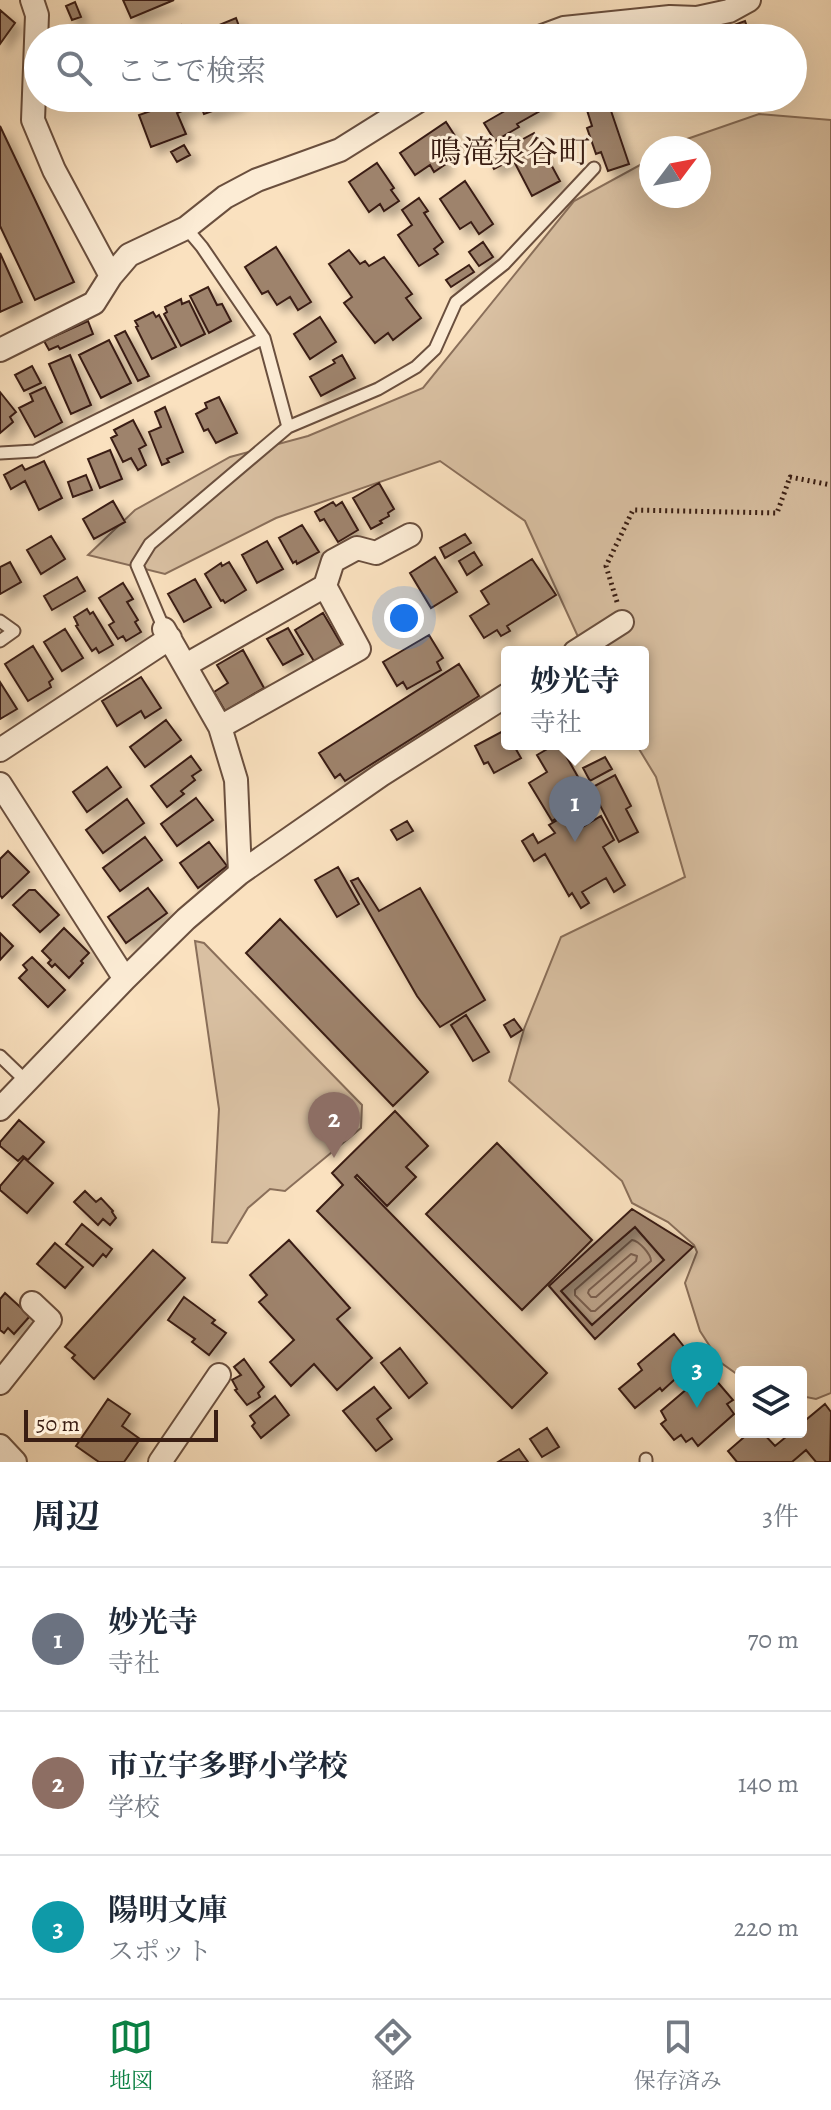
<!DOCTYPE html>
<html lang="ja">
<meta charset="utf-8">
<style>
body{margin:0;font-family:Alegreya,"Noto Serif JP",serif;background:#f6f6f7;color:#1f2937}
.controls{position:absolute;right:24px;bottom:24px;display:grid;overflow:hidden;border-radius:8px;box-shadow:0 8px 32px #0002}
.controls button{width:72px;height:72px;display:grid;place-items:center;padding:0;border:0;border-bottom:2px solid #e0e1e3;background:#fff;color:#1f2937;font:40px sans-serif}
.compass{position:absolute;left:639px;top:136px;width:72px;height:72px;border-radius:50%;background:#fff;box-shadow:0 8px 32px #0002;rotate:58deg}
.scale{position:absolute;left:24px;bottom:20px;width:194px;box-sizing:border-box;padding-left:8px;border:4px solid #3a1e13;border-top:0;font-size:22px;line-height:28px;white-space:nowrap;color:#3a1e13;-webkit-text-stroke:6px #fcecd5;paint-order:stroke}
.you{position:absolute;left:404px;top:618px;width:28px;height:28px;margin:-20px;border:6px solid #fff;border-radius:50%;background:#1a73e8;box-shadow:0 0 0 12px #1a73e833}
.badge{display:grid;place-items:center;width:52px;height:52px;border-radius:50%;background:#0b8043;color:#fff;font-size:26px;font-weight:700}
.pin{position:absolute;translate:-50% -66px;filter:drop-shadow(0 2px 4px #0008)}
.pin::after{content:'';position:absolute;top:42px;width:28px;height:24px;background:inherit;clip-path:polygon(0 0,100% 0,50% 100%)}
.popup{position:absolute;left:501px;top:646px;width:148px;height:104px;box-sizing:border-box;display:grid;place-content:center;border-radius:8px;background:#fff;filter:drop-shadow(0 2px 6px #0005);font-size:26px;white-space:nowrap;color:#747a83}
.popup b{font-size:30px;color:#1f2937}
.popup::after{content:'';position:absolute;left:50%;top:100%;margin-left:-16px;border:16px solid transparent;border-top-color:#fff}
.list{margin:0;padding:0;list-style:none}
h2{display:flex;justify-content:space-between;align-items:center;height:104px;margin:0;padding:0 32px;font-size:34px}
h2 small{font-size:26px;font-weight:400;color:#747a83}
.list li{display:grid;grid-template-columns:52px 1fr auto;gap:24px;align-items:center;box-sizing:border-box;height:144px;padding:0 32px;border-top:2px solid #e0e1e3}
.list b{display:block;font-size:30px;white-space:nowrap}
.list p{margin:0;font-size:26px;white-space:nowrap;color:#747a83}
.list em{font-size:26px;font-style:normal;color:#747a83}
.icon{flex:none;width:44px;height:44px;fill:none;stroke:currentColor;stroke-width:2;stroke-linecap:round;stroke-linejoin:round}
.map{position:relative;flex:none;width:831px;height:1462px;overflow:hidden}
.search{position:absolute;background:#fff;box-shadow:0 8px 32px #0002;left:24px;right:24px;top:24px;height:88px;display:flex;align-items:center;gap:20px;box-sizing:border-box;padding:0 28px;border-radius:44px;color:#747a83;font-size:30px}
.sheet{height:536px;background:#fff}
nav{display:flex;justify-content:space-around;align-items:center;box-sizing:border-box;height:112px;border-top:2px solid #e0e1e3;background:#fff;font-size:22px;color:#747a83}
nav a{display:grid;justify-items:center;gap:4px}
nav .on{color:#0b8043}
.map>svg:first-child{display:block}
.green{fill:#d9c0a2;stroke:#8a6f5a;stroke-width:2}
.water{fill:#b99f85;stroke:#866b57;stroke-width:2}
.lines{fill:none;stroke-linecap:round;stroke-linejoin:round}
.shore{stroke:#7a5e4c;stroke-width:2}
.building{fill:#9e836c;stroke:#3a1e13;stroke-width:2;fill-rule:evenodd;filter:url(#shadow)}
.lane-casing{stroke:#6a4f3e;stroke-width:15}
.street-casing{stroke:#6a4f3e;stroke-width:26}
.path{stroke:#3a1e13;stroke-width:5;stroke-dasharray:2 4;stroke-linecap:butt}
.lane{stroke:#fcecd5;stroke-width:11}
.street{stroke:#fcecd5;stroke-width:22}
.labels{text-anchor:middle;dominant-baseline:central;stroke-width:6;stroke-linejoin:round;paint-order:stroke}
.neighbourhood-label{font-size:32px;fill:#3a1e13;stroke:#fcecd5}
</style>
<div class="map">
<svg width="831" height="1462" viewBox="0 0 831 1462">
<defs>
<filter id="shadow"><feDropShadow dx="7" dy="7" stdDeviation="4" flood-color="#0004"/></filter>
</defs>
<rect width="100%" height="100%" fill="#fae1bf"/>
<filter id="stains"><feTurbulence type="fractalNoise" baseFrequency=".0025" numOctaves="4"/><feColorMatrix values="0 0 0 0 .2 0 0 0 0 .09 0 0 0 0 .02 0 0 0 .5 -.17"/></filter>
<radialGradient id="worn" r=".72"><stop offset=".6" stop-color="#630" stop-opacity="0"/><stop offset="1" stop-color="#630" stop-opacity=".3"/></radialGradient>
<path class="green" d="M759 114 831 120V1393L816 1399 801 1396V1372H741V1377L720 1362 700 1331 685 1283 697 1252 694 1245 668 1222 632 1203 622 1181 509 1081 524 1029 561 937 685 877 656 777 636 744H643V652H585L525 521 440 461 276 518 165 574 88 555 135 510 230 457 308 436 423 388 574 201 651 159V196H699V148H670L687 139Z
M195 941 204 943 362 1105 361 1128 285 1191 270 1189 248 1208 227 1243 212 1242 219 1109Z"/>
<path class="water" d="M635 1227 664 1260 592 1325 561 1291Z"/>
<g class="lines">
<path class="shore" d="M632 1240C639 1241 651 1254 651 1261L595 1311H591L575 1295V1290Z
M631 1254 637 1256 636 1261 596 1297H591L588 1293 589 1290Z"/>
</g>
<path class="building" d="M123 0H174L131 18Z
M75 2 81 17 72 20 66 6Z
M0 10 15 23 0 44Z
M236 18 243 37 210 38 207 30Z
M745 21 751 38H714L712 33Z
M181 25 186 38H145Z
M162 98H237L238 102 204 114 200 104 177 113 186 134 151 147 139 115 165 106Z
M504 98H542L547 107 517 124 519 127 495 141 484 123 510 108Z
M607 99 629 164 608 171 601 152 596 154 587 128 592 126 586 107Z
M446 122 459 142 440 155 446 164 434 172 430 165 415 175 400 153Z
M0 126 74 282 35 300 0 226Z
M534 133 560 181 532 196 507 148Z
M184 145 190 155 177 162 171 152Z
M505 148 511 160 494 169 487 157Z
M377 163 394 188 391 190 399 201 384 211 380 204 369 212 349 182Z
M465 181 493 224 479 234 471 222 460 229 440 199Z
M419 198 428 211 424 213 443 242 434 249 438 254 419 266 398 235 412 225 402 210Z
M483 242 493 257 479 266 469 252Z
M276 247 311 302 298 310 290 297 277 305 268 291 262 294 245 267Z
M349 250 360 264 365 261 369 266 384 257 412 294 406 298 421 318 393 340 388 333 375 343 344 303 352 297 329 264Z
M0 253 22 302 0 312Z
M469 265 474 272 451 287 446 280Z
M208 287 217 305 222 304 231 321 209 333 190 296Z
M181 299 182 304 189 301 205 334 181 346 164 314 167 312 165 307Z
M153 312 156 317 159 315 176 347 152 359 136 327 138 326 135 321Z
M320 317 336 342 310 359 294 334Z
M88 321 93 334 60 349 58 346 49 350 44 341Z
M125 331 149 376 138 381 115 336Z
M109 340 131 383 101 398 79 355Z
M70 355 91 405 71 414 49 364Z
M342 355 355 378 321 396 310 377 335 363 333 360Z
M32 366 41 383 24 391 15 375Z
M45 387 62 422 35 437 19 408 33 401 30 394Z
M0 392 16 412 10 417 13 422 0 433Z
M219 397 237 433 216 443 208 429 204 431 196 414 207 408 205 403Z
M165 407 183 452 167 459 169 462 162 465 149 432 161 427 155 412Z
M133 420 146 445 139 449 146 465 138 470 131 458 123 462 111 438 117 435 114 430Z
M110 450 122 479 100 488 88 459Z
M44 461 62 498 39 510 25 481 11 489 4 475 22 465 25 470Z
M86 475 92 490 73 497 68 482Z
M379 483 394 509 388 513 389 516 380 521 382 523 371 529 353 498Z
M113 501 125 522 94 539 83 519Z
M333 502 336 506 342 502 358 530 338 542 324 519 320 521 315 512Z
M302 525 319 552 297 564 296 561 293 563 279 538Z
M465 534 471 543 445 558 440 548Z
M51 536 65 559 41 574 27 550Z
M267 541 283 569 257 583 242 555Z
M474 552 482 565 467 575 459 561Z
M435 557 457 592 431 608 410 573Z
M532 559 556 595 507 626 510 631 501 636 497 630 484 638 470 616 489 604 481 591Z
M10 562 21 582 0 594V567Z
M229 562 246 590 225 603 223 600 221 601 205 574 221 563 222 566Z
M77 577 85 591 52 610 44 596Z
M195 579 211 607 184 622 168 594Z
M123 583 133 599 127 602 138 620 135 622 141 632 126 641 123 636 118 639 109 625 114 622 99 598Z
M87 609 90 614 93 612 113 645 99 653 96 648 92 651 76 626 78 625 74 617Z
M323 613 343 647 315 663 295 630Z
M288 628 303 654 283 665 267 639Z
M65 629 83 658 62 671 44 642Z
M429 635 443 658 437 662 441 670 407 689 403 682 397 686 383 662Z
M33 646 53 679 49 682 51 687 28 701 5 664Z
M243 650 264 688 225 711 214 692 228 683 217 665Z
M459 664 479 696 345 781 340 774 335 778 319 753Z
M141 677 161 708 145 718 141 711 117 726 102 701Z
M0 682 17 709 0 719Z
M166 720 181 740 145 767 130 747Z
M505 730 507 744H513L521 758 494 773 488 762 484 764 475 746Z
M556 744H572L575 748 565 754 590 798 552 821 529 783 547 772 537 755Z
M191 756 201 770 192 776 195 780 181 791 184 794 167 807 151 786Z
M605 757 612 769 590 781 583 768Z
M107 767 121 787 87 812 73 792Z
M615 775 631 806 626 809 638 832 619 842 591 788Z
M196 798 213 820 177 846 161 824Z
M127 799 144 823 103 853 86 830Z
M571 812 581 828 601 816 614 840 603 847 625 885 614 892 606 878 582 892 589 903 581 908 572 893 569 896 545 854 534 861 522 841 533 834 538 843 555 833 549 825Z
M407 821 413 831 397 840 391 830Z
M145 837 162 860 120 891 103 868Z
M209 842 227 866 198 888 180 863Z
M8 851 29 872 2 898 0 895V859Z
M338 867 359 904 337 917 315 880Z
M358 878 379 911 420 888 485 1000 440 1027 417 996 351 881Z
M148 888 167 913 126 943 108 917Z
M29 890H35L59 915 40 932 13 905Z
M280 919 428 1072 393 1106 246 953Z
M64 928 89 953 81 961 83 963 69 978 55 964 52 967 48 963 51 960 42 951Z
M0 933 13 946 0 960Z
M32 957 65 990 48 1007 19 978 27 970 23 965Z
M466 1015 489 1052 473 1061 451 1025Z
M514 1019 522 1030 511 1037 504 1025Z
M395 1111 428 1146 406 1167 416 1177 387 1206 357 1175 355 1177 547 1373 512 1408 317 1211 343 1185 332 1173Z
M19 1120 44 1142 28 1160 23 1156 18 1161 0 1146V1142Z
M497 1143 592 1240 522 1310 426 1214Z
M24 1158 53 1183 27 1213 0 1190V1186Z
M85 1191 96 1202 101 1198 113 1211 112 1212 116 1218 110 1225 103 1219 98 1225 74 1202Z
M632 1209 693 1247 595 1339 549 1286ZM635 1227 664 1260 592 1325 561 1291Z
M82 1224 112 1249 106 1257 103 1254 93 1266 66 1244Z
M289 1240 350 1308 337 1319 372 1358 337 1390 314 1364 291 1386 270 1362 294 1340 259 1302 267 1295 250 1275Z
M55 1243 83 1267 65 1288 37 1264Z
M153 1250 185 1278 94 1379 72 1358 75 1355 65 1347Z
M5 1293 30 1316 14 1334 8 1328 4 1333 0 1330V1299Z
M184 1297 215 1320 212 1323 226 1333 209 1355 192 1342 195 1339 168 1320Z
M674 1334 695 1361 662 1391 660 1388 635 1408 619 1389 642 1370 638 1364Z
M400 1348 427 1383 409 1398 381 1363Z
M244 1359 264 1387 258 1393 260 1397 247 1405 235 1390 237 1389 232 1380 241 1375 234 1367Z
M708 1371 733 1400 727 1404 734 1414 698 1446 692 1438 686 1442 681 1435 674 1440 661 1424 666 1420 661 1411Z
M374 1387 391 1408 377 1419 392 1439 376 1451 343 1411Z
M275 1396 289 1415 261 1438 252 1426 255 1423 250 1416Z
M108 1399 130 1414 122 1426 140 1439 124 1462H99L76 1446Z
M825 1404 831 1412 830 1462H816L806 1450 792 1462H737L728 1451 750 1432H762L775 1446 792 1432H801V1424Z
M547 1428 559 1447 542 1457 530 1439Z
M519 1449 528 1462H498Z"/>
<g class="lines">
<g class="lane-casing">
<path id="lane" d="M186 228 202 247 264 338 288 427
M0 453 35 451 264 338
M0 621 14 631 0 641
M164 629 137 565 150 544 288 427 378 389 416 367 435 349 456 302 504 264 594 168
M0 1056 26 1081
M646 1462V1459"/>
</g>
<g class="street-casing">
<path id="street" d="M537 38 564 28 670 17 697 18 729 11 749 0
M111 276 129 255 186 228 225 197 257 180 340 150 423 98
M0 350 94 303 111 276 54 170 33 120 37 15 32 0
M325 586 333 561 357 548 376 553 410 535
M164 629 220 727 236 780 240 873
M575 652 622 622
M186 665 325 586 359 649 220 727
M0 750 170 638
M0 784 125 979
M0 1109 125 979 186 919 240 873 381 775 507 695
M0 1383 50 1320 32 1303
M0 1446 15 1462
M160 1462 219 1375"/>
</g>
<path class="path" d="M617 602 606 566 633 510 777 513 790 477 831 485"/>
<use href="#lane" class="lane"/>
<use href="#street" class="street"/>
</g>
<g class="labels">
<g class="neighbourhood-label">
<text x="510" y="152">鳴滝泉谷町</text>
</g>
</g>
<rect width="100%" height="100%" filter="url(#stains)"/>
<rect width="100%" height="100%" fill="url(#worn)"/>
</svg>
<div class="controls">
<button><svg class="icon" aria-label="layers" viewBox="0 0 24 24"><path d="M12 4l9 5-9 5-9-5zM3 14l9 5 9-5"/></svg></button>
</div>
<svg class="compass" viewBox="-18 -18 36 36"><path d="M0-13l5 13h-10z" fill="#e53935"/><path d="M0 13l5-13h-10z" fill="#747a83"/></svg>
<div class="scale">50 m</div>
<div class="you"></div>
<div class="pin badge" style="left:575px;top:842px;background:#6b7280">1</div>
<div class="popup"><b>妙光寺</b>寺社</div>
<div class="pin badge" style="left:334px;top:1158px;background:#8d6e63">2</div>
<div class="pin badge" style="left:697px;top:1408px;background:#0f9aa8">3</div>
<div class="search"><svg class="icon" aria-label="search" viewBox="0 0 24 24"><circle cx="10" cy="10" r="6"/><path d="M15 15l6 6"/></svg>ここで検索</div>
</div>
<section class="sheet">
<h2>周辺<small>3件</small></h2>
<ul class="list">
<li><span class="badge" style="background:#6b7280">1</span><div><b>妙光寺</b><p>寺社</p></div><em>70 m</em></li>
<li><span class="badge" style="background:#8d6e63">2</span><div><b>市立宇多野小学校</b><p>学校</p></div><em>140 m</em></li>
<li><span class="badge" style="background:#0f9aa8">3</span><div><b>陽明文庫</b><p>スポット</p></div><em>220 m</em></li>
</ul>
</section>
<nav>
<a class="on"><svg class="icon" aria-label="map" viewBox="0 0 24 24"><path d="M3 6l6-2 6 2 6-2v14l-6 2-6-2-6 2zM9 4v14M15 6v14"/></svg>地図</a>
<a><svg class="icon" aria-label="directions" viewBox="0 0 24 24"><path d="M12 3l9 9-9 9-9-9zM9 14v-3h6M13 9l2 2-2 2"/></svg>経路</a>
<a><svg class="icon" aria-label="saved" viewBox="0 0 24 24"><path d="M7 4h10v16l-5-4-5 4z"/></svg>保存済み</a>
</nav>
